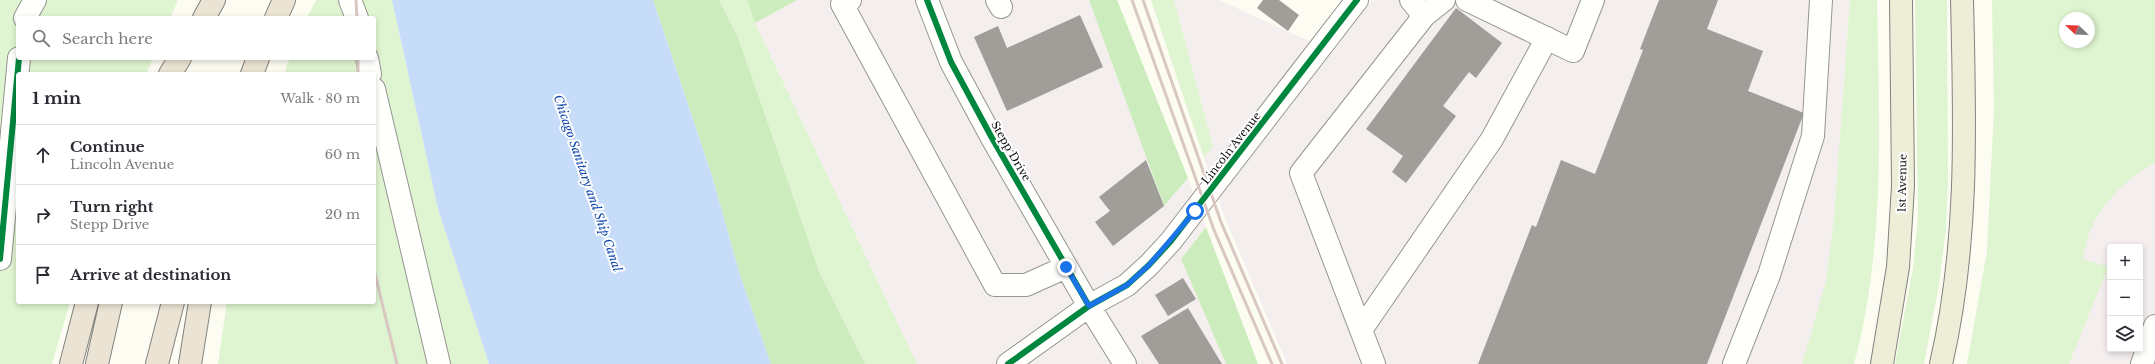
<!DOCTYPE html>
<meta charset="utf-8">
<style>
body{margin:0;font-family:"Libre Baskerville",serif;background:#f2f2f3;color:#2b2b33}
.controls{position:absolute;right:12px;bottom:12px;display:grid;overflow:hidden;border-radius:4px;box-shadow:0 2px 6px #0003}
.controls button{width:36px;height:36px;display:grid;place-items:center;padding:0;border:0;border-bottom:1px solid #e1e1e2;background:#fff;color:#2b2b33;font:20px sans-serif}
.compass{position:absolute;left:2059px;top:12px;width:36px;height:36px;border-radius:50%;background:#fff;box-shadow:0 2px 6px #0003;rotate:293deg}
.stop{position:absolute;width:12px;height:12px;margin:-9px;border:3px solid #1a73e8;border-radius:50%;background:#fff}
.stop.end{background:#1a73e8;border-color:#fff;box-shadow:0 1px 4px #0008}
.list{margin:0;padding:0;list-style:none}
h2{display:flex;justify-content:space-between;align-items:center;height:52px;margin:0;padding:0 16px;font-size:17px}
h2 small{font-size:13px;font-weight:400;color:#7c7c81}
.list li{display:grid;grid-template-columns:26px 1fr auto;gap:12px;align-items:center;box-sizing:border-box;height:60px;padding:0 16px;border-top:1px solid #e1e1e2}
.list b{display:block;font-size:15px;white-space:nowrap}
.list p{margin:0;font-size:13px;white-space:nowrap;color:#7c7c81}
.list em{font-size:13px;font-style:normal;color:#7c7c81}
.icon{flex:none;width:22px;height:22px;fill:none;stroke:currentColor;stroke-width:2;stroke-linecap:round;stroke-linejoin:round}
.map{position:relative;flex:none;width:2155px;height:364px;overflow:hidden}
.search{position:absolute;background:#fff;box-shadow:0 2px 6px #0003;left:16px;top:16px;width:360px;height:44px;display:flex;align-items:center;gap:10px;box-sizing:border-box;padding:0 14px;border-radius:4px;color:#7c7c81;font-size:15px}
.panel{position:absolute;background:#fff;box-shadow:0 2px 6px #0003;left:16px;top:72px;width:360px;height:232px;border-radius:4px}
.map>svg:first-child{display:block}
.industrial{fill:#f4eeef;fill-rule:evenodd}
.green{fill:#dff4d0;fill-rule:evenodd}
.forest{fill:#cdecbe}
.water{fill:#c6dcf8}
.building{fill:#9f9e98}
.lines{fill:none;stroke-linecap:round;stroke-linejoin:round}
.minor-casing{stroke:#959591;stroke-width:24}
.major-casing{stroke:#82827e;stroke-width:24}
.highway-casing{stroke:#82827e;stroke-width:24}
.minor{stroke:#fffffd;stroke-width:22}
.major{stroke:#ededd8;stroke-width:22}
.highway{stroke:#ebe4d4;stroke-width:22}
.rail{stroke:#d9c7c2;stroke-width:3}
.cycleway-casing{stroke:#fff;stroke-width:8}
.cycleway{stroke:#00873e;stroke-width:6}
.route{stroke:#1a73e8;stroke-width:5}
.labels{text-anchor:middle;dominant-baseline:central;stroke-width:4;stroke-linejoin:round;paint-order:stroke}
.street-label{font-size:11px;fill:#0e0e0e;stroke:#fff}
.water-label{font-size:12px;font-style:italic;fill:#0d45aa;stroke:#fff}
</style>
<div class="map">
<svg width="2155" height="364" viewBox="0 0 2155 364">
<rect width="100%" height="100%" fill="#fcfcf2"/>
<path class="industrial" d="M797 0H1089L1164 206 1188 178 1206 227 1181 259 1226 364H917L755 23Z
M1174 0H1219L1333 52 1371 0H1850L1834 218 1826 282 1802 364H1287L1225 218 1204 158 1213 145Z
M2034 0H2155V364H2013ZM2065 18H2089V42H2065ZM2110 247H2140V349H2110Z"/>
<path class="green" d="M0 0H178L170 18H18V58H153L146 74H18V302H70L52 364H0Z
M316 0H392L438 209 489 364H218L227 302H374V74H284L290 58H374V18H307Z
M719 0H747L755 23 917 364H865L819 271 738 37Z
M1151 0H1174L1213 146 1204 158Z
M1850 0H1877C1879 122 1886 245 1854 364H1802L1826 281 1834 218Z
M1915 0H1947L1948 181 1946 230 1939 284 1924 364H1895L1913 268 1918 216Z
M1992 0H2155V163C2129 176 2103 202 2091 229 2087 238 2085 249 2083 259L2108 267 2069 364H1967L1987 251 1994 110ZM2065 18H2089V42H2065Z"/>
<path class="forest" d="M653 0H719L738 37 819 271 865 364H771L740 275 712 176Z
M747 0H797L755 23Z
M1089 0H1117L1188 178 1164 206Z
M1206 227 1209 235 1258 364H1226L1181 259Z"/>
<path class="water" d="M392 0H653L712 176 740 275 771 364H489L438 209Z"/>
<path class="building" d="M1263 0H1279L1299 15 1288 31 1257 8Z
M1659 0H1718L1707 29 1763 51 1748 91 1804 113 1707 364H1478L1532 225 1536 227 1561 160 1595 174 1643 50 1640 49Z
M1456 8 1502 43 1476 78 1469 72 1443 106 1456 116 1406 183 1392 172 1403 156 1366 129Z
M1080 15 1103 67 1007 111 974 37 998 26 1007 48Z
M1146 160 1164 206 1113 246 1095 222 1110 211 1099 197Z
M1183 278 1196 299 1168 316 1155 295Z
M1188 308 1222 364H1159L1141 336Z"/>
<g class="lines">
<g class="minor-casing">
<path id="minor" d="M350 0 357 18
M850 0 842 4 995 285H1026L1066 267
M927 0 951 62 992 138 1089 306 1125 364
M997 0 1001 7
M1411 0 1424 16
M1467 0 1573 51 1593 0
M25 18 35 0
M367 58 370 74
M374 89 439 364
M0 259 19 58
M1361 330 1492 139 1547 38
M1008 364 1089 306 1127 285 1149 265 1171 241 1357 0
M1374 364 1301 173 1424 16 1444 0
M1734 364 1769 275 1813 136 1821 0
M2142 364 2155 326"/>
</g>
<g class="major-casing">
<path id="major" d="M1882 364 1898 267 1903 186 1901 0
M1941 364C1969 244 1965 122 1962 0"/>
</g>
<g class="highway-casing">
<path id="highway" d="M204 18 214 0
M276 18 284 0
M170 74 180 58
M252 74 258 58
M71 364 87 302
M97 364 111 302
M157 364 173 302
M190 364 200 302"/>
</g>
<use href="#minor" class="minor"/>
<use href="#major" class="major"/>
<use href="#highway" class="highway"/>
<path class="rail" d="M356 0 357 18
M1132 0 1214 230 1272 364
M1143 0 1221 222 1282 364
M358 58V74
M374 270 397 364"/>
<g class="cycleway-casing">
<path id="cycleway" d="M927 0 951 62 992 138 1089 306
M0 259 19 58
M1008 364 1089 306 1127 285 1149 265 1171 241 1357 0"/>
</g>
<use href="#cycleway" class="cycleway"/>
</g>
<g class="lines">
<path class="route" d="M1066 267 1089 306 1127 285 1149 265 1195 211"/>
</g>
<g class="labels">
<g class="street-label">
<text transform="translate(1231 148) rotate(-52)">Lincoln Avenue</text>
<text transform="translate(1011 151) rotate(60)">Stepp Drive</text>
<text transform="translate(1902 183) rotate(-89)">1st Avenue</text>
</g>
<g class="water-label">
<text transform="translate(588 183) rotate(71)">Chicago Sanitary and Ship Canal</text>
</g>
</g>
</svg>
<div class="controls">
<button>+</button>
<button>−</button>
<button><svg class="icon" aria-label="layers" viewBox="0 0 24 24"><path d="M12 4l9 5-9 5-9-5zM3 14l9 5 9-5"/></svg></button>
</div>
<svg class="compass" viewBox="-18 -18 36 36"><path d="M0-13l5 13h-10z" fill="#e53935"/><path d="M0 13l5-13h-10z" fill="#7c7c81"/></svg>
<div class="stop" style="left:1195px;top:211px"></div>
<div class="stop end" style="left:1066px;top:267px"></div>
<div class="search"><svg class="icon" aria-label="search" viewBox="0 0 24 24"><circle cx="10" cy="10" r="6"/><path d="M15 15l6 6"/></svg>Search here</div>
<section class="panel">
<h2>1 min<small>Walk · 80 m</small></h2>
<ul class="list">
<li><svg class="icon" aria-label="ahead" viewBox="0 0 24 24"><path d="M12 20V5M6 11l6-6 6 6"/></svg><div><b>Continue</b><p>Lincoln Avenue</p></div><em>60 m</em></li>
<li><svg class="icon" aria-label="right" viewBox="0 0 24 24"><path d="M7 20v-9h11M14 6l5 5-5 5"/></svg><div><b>Turn right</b><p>Stepp Drive</p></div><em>20 m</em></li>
<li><svg class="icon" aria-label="arrive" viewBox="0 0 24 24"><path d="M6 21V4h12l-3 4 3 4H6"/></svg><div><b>Arrive at destination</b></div></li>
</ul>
</section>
</div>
